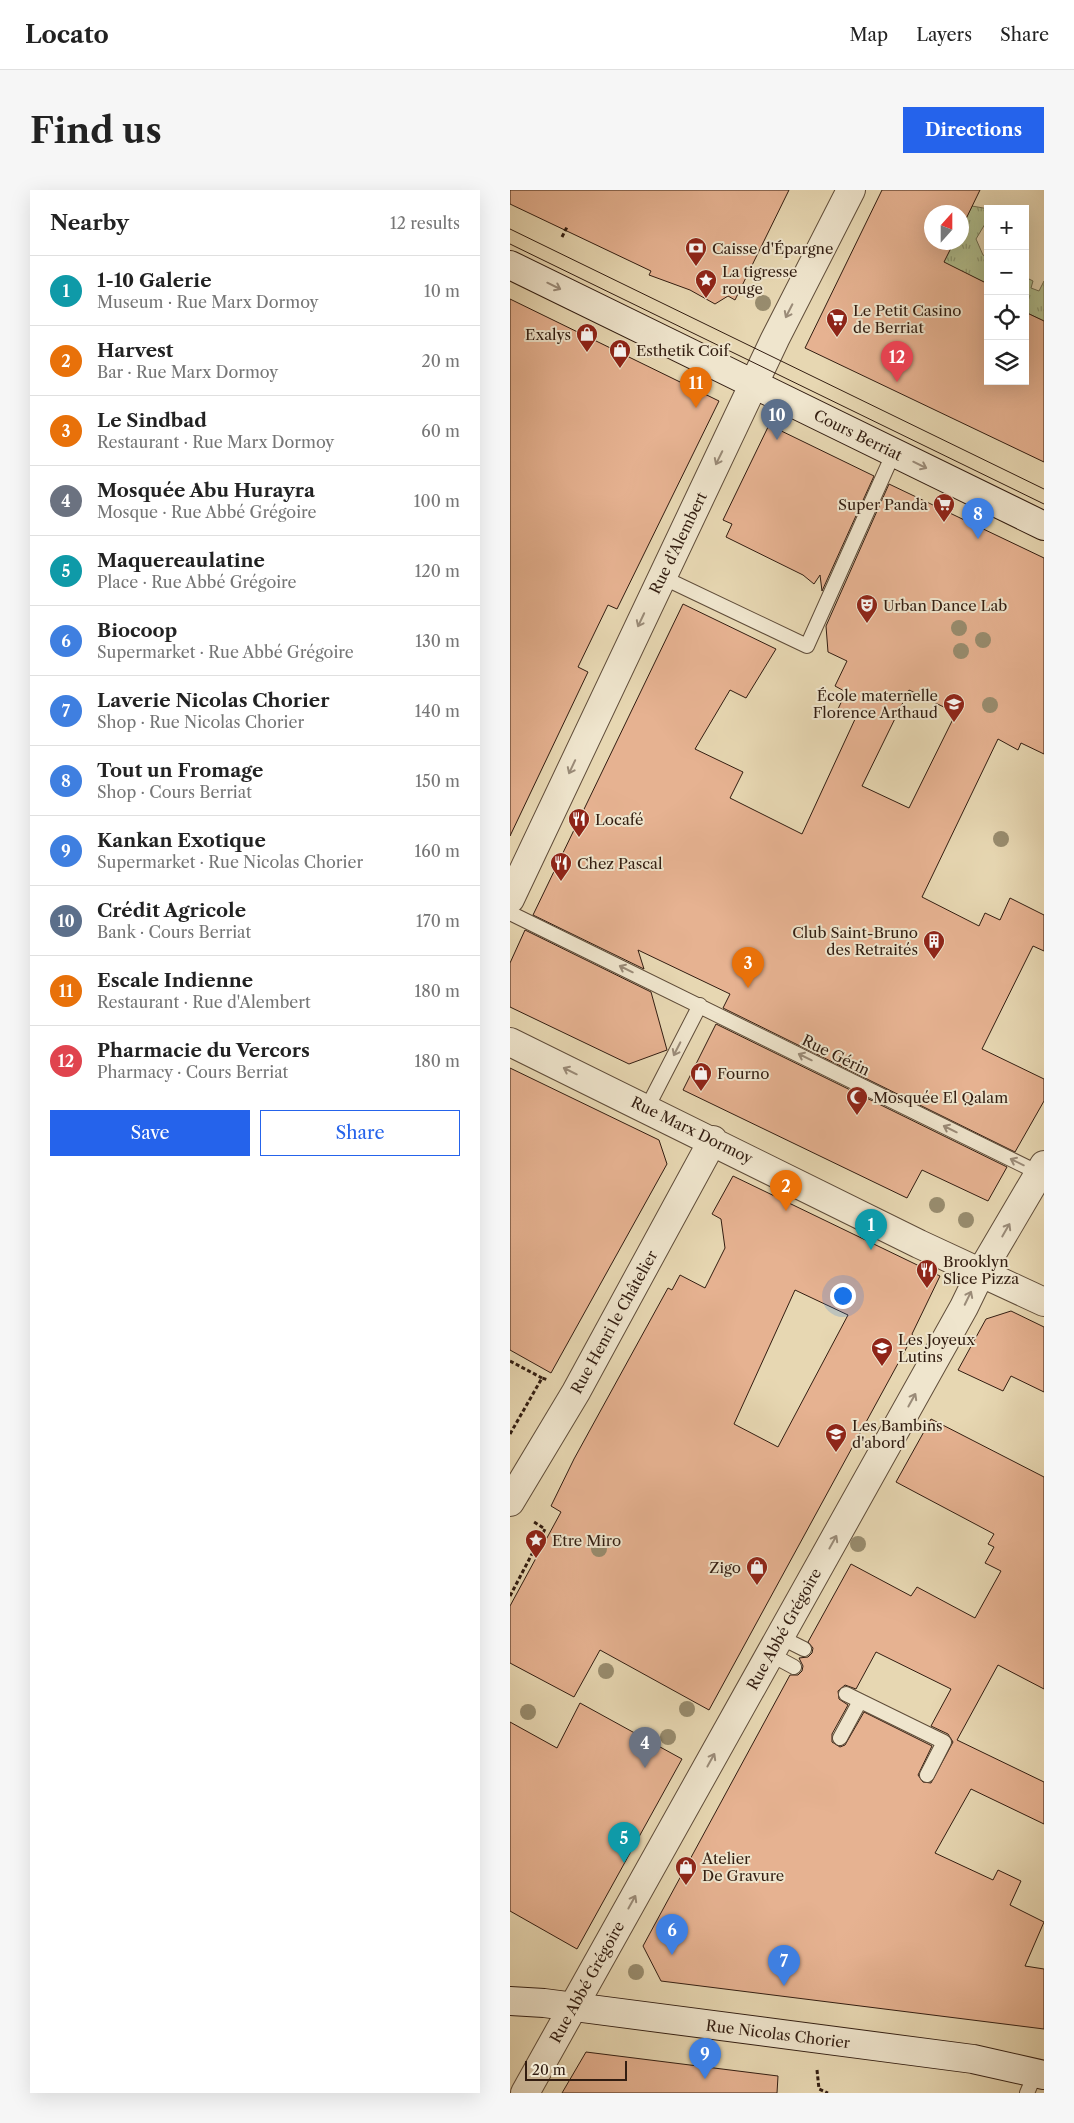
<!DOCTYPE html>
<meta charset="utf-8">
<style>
body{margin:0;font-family:"Libre Caslon Text",serif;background:#f6f6f6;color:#222}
.controls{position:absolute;right:15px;top:15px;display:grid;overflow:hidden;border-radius:0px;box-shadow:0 5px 20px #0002}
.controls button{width:45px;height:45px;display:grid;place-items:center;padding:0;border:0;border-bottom:1px solid #e0e0e0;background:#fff;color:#222;font:25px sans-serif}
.compass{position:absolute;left:414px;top:15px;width:45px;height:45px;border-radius:50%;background:#fff;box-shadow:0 5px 20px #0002;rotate:21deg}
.scale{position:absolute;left:15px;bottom:12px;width:102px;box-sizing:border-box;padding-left:5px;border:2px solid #321d11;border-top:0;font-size:14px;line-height:18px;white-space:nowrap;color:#321d11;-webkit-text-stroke:4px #efe5cd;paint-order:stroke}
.you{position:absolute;left:332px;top:1105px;width:18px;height:18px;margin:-12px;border:4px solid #fff;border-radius:50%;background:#1a73e8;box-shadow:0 0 0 8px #1a73e833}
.badge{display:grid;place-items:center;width:32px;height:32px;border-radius:50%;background:#2563eb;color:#fff;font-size:16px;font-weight:700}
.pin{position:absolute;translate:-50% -41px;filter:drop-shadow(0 1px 2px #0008)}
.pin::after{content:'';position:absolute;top:26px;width:18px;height:15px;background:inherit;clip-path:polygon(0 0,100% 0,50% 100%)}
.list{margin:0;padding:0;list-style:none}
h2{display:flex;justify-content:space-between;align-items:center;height:65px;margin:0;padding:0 20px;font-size:21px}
h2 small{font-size:16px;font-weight:400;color:#767676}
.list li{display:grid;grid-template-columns:32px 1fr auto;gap:15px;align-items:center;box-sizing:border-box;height:70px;padding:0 20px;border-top:1px solid #e0e0e0}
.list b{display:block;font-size:19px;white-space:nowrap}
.list p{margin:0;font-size:16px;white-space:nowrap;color:#767676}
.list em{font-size:16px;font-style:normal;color:#767676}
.actions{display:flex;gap:10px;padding:15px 20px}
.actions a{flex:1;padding:11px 0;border:1px solid #2563eb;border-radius:0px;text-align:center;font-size:18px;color:#2563eb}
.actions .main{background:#2563eb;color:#fff}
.icon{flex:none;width:28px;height:28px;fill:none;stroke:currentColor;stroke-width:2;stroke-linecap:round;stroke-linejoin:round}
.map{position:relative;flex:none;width:534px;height:1903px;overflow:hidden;border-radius:0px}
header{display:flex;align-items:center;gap:30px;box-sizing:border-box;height:70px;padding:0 25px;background:#fff;border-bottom:1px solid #e0e0e0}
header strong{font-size:24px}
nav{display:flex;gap:28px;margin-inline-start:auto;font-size:18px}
.intro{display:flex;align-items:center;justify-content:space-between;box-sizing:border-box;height:120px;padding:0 30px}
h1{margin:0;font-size:35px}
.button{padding:12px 22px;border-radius:0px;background:#2563eb;color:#fff;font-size:18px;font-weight:700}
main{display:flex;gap:30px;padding:0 30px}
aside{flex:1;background:#fff;border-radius:0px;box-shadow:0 5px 20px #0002}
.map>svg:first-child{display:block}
.grass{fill:url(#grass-tufts);stroke:#726e50}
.building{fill:#e6b291;stroke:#321d11;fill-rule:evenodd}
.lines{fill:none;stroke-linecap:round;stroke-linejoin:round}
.lane-casing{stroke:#5f4c39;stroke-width:16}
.street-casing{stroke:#5f4c39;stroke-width:30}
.secondary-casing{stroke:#321d11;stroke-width:30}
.path{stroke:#321d11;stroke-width:3;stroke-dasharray:4 2.5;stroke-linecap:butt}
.lane{stroke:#efe5cd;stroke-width:14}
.street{stroke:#efe5cd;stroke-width:28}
.secondary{stroke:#efe5cd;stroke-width:28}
.tram{stroke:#321d11;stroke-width:1}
.tree{fill:#988c6e}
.oneway{stroke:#9a8b78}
.labels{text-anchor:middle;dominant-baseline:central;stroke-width:4;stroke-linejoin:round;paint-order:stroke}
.poi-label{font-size:15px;fill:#321d11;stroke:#efe5cd;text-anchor:start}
.street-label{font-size:15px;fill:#321d11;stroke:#efe5cd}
</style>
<header>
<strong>Locato</strong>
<nav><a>Map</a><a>Layers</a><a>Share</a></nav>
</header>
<div class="intro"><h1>Find us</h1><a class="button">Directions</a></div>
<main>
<aside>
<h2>Nearby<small>12 results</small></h2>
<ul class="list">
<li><span class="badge" style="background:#0f9aa8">1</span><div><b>1-10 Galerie</b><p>Museum · Rue Marx Dormoy</p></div><em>10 m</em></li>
<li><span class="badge" style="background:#e8710a">2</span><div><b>Harvest</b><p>Bar · Rue Marx Dormoy</p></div><em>20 m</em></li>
<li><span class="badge" style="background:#e8710a">3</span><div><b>Le Sindbad</b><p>Restaurant · Rue Marx Dormoy</p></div><em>60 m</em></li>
<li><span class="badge" style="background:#6b7280">4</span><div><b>Mosquée Abu Hurayra</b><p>Mosque · Rue Abbé Grégoire</p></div><em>100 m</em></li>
<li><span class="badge" style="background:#0f9aa8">5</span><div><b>Maquereaulatine</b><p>Place · Rue Abbé Grégoire</p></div><em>120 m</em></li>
<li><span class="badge" style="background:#3f7fe0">6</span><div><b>Biocoop</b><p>Supermarket · Rue Abbé Grégoire</p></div><em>130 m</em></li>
<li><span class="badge" style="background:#3f7fe0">7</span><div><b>Laverie Nicolas Chorier</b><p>Shop · Rue Nicolas Chorier</p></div><em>140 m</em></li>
<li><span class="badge" style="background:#3f7fe0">8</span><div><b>Tout un Fromage</b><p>Shop · Cours Berriat</p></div><em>150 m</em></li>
<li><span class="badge" style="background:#3f7fe0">9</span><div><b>Kankan Exotique</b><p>Supermarket · Rue Nicolas Chorier</p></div><em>160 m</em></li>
<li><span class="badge" style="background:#5c6f8a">10</span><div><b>Crédit Agricole</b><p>Bank · Cours Berriat</p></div><em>170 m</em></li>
<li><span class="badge" style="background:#e8710a">11</span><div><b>Escale Indienne</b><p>Restaurant · Rue d'Alembert</p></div><em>180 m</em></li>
<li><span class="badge" style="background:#e0444e">12</span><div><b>Pharmacie du Vercors</b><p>Pharmacy · Cours Berriat</p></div><em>180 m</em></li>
</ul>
<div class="actions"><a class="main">Save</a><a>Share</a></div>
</aside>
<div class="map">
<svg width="534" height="1903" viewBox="0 0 534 1903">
<defs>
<pattern id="grass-tufts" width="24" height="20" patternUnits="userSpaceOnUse" patternTransform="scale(1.25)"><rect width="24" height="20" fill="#b2bf8e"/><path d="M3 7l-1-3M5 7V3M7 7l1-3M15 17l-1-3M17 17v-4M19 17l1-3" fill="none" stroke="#919b73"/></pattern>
</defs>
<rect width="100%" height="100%" fill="#e7d7b2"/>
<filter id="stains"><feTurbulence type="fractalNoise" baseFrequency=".004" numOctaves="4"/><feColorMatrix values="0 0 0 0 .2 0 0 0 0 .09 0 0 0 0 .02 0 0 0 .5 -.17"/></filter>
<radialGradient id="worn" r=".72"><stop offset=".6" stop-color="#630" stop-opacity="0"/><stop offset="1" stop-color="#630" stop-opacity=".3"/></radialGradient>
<path class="grass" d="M462 16 479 19 478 29 466 49 473 65 478 68V94L432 72 442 53 452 52V37Z
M515 87 523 91 521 98 529 101 534 91V131L515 122Z"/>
<path class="building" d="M0 0H279L225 110 218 106 205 114 180 100 139 85 141 81 0 14Z
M372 0H470L452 37V22H422V52H444L434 72 478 94V191H515V122L534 131V272L295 158Z
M0 109 209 211 107 419 98 415 68 477 78 482 0 646Z
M259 235 364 286 312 401 310 385 304 394 293 385 216 347 222 334 213 330Z
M379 294 534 368V564L511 553 508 560 488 549 412 707 469 736 475 723 490 730 500 708 534 725V761L523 756 472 859 534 889V911L505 962 213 818 220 804 128 760 134 779 23 725 173 414 266 459 236 508 220 500 185 559 233 582 220 608 292 644 346 527 328 519 336 502 325 496 337 471 318 462 316 436ZM399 500 446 523 399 618 352 596Z
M15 740 141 802 157 860 119 874 0 817V773Z
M206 834 497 977 478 1011 412 980 397 1008 173 900Z
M0 878 149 950 157 974 41 1183 0 1160Z
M223 986 430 1086 402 1144 403 1146 199 1520 90 1460 64 1507 0 1473V1416L51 1322 41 1316 64 1269 158 1098 162 1100 170 1085 195 1098 215 1058 211 1029 202 1024ZM285 1100 338 1125 268 1257 224 1234Z
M501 1121 534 1137V1202L501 1186 493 1201 448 1180 476 1129Z
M421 1229 534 1287V1499L488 1475 447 1550 534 1592V1634L461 1599 425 1663 483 1690 488 1680 511 1691 500 1715 534 1732 515 1776 534 1779V1839L151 1791 133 1756 280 1485H288L292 1481 293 1476 289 1468 298 1467 302 1463 303 1458 298 1452 341 1374 401 1406 407 1397 465 1428 491 1381 475 1373 484 1357 478 1354 484 1344 386 1292ZM366 1462 441 1499 421 1536 438 1544 443 1552 421 1593 413 1592 408 1585 422 1556 354 1522 335 1555 330 1557 322 1552V1544L338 1515 329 1509 328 1501 335 1495 346 1499Z
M70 1513 172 1569 67 1759 0 1721V1532L47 1558Z
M76 1862 268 1886 267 1903H52Z"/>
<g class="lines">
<g class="lane-casing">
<path id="lane" d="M152 387 297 456 384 262
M0 723 529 983
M137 918 190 815
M270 1447 294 1459
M260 1464 284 1477
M336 1504 434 1552 417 1585
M330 1548 350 1511
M517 1903 526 1882"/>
</g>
<g class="street-casing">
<path id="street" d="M0 709 265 149 341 0
M0 852 409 1054 534 1112
M0 1312 66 1202 203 950
M15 1903 454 1117 471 1082 534 975"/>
</g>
<g class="secondary-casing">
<path id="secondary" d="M0 75 534 336
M0 1811 34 1813 463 1869 534 1885"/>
</g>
<path class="path" d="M52 47 57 37
M0 1171 32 1188
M0 1244 32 1188 38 1190
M0 1406 35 1339 24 1332
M307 1880 309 1899 318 1903"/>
<use href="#lane" class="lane"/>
<use href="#street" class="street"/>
<use href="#secondary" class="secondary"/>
<path class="tram" d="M0 39 534 299
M0 54 534 314"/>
</g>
<g class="tree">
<circle cx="253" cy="113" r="8"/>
<circle cx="449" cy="438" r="8"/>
<circle cx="473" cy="450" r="8"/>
<circle cx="451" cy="461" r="8"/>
<circle cx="480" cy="515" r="8"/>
<circle cx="491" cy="649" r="8"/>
<circle cx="427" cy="1015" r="8"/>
<circle cx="456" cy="1030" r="8"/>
<circle cx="348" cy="1354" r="8"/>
<circle cx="89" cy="1359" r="8"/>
<circle cx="96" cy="1481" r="8"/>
<circle cx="177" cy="1519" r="8"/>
<circle cx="18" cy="1522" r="8"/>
<circle cx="158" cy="1547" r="8"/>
<circle cx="126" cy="1782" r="8"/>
</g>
<defs><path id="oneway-shaft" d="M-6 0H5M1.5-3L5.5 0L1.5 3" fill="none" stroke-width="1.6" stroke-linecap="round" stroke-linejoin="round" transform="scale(1.25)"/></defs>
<g class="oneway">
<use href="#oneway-shaft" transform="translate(44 96) rotate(26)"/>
<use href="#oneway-shaft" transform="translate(279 121) rotate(117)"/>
<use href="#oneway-shaft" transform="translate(209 268) rotate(116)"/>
<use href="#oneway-shaft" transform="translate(410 275) rotate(26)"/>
<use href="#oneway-shaft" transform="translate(131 430) rotate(115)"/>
<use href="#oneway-shaft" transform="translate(62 577) rotate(115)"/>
<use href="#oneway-shaft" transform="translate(116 779) rotate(-154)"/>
<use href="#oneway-shaft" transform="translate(167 859) rotate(117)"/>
<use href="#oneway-shaft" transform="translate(295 867) rotate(-154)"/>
<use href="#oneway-shaft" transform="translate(60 881) rotate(-154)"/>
<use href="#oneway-shaft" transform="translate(440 939) rotate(-154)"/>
<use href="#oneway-shaft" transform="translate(507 972) rotate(-154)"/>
<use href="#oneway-shaft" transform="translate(496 1040) rotate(-60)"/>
<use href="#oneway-shaft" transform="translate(458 1108) rotate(-64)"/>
<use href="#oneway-shaft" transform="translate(402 1210) rotate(-61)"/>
<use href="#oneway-shaft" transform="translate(323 1352) rotate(-61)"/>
<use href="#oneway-shaft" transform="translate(201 1570) rotate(-61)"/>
<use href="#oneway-shaft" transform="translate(122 1712) rotate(-61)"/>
</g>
<defs>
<g id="bank-pin" transform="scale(1.125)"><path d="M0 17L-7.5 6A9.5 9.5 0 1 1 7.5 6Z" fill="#8f2418" stroke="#efe5cd"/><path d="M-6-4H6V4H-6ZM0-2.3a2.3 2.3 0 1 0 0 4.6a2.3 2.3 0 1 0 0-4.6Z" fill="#fff"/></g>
<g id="sight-pin" transform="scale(1.125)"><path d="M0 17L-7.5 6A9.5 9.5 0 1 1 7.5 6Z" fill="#8f2418" stroke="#efe5cd"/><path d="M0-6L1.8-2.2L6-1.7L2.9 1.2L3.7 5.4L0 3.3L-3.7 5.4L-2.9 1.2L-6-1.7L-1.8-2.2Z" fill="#fff"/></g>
<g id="supermarket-pin" transform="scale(1.125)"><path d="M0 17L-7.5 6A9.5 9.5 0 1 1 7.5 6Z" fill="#8f2418" stroke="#efe5cd"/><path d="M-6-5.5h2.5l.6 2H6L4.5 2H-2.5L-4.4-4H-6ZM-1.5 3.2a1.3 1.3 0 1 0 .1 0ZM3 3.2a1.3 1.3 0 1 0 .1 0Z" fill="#fff"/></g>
<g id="shop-pin" transform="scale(1.125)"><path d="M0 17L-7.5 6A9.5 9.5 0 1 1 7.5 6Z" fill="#8f2418" stroke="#efe5cd"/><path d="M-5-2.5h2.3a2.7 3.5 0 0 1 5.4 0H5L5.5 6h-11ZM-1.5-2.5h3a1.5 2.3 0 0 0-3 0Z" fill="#fff"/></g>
<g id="theatre-pin" transform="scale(1.125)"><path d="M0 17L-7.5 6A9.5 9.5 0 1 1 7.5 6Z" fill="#8f2418" stroke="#efe5cd"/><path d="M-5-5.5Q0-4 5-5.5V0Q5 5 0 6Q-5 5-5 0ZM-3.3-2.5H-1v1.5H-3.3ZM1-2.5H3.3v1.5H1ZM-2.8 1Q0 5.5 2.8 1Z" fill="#fff"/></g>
<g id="school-pin" transform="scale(1.125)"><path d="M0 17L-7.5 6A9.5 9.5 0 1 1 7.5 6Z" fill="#8f2418" stroke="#efe5cd"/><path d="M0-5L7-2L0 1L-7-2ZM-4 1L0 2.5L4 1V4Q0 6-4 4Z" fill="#fff"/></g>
<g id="restaurant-pin" transform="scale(1.125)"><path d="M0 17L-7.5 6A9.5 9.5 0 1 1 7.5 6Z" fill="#8f2418" stroke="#efe5cd"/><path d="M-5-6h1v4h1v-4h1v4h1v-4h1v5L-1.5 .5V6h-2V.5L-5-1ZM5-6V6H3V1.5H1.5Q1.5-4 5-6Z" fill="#fff"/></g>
<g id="building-pin" transform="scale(1.125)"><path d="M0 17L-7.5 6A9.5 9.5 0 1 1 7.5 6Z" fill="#8f2418" stroke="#efe5cd"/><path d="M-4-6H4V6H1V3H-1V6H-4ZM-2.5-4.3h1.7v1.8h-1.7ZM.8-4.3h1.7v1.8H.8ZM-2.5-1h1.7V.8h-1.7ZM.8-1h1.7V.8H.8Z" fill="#fff"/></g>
<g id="mosque-pin" transform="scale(1.125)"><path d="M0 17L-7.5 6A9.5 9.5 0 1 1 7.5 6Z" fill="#8f2418" stroke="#efe5cd"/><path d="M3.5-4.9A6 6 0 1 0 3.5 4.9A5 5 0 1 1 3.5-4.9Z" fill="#fff"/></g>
</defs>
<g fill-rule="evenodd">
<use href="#bank-pin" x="186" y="58"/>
<use href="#sight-pin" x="196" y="90"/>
<use href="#supermarket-pin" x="327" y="129"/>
<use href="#shop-pin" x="77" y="144"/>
<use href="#shop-pin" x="110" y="160"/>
<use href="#supermarket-pin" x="434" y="314"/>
<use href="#theatre-pin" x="357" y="415"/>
<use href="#school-pin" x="444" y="514"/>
<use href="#restaurant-pin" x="69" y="629"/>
<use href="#restaurant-pin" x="51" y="673"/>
<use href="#building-pin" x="424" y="751"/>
<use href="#shop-pin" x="191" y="883"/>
<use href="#mosque-pin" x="347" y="907"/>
<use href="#restaurant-pin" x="417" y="1080"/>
<use href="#school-pin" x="372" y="1158"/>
<use href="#school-pin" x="326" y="1244"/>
<use href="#sight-pin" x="26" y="1350"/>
<use href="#shop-pin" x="247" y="1377"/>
<use href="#shop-pin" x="176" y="1677"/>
</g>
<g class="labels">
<g class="poi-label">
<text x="202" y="58">Caisse d'Épargne</text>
<text x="212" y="81">La tigresse<tspan x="212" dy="17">rouge</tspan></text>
<text x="343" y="120">Le Petit Casino<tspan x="343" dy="17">de Berriat</tspan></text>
<text x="61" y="144" text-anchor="end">Exalys</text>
<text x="126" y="160">Esthetik Coif</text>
<text x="418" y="314" text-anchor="end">Super Panda</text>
<text x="373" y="415">Urban Dance Lab</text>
<text x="428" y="505" text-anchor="end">École maternelle<tspan x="428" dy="17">Florence Arthaud</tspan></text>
<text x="85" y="629">Locafé</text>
<text x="67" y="673">Chez Pascal</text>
<text x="408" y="742" text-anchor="end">Club Saint-Bruno<tspan x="408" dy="17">des Retraités</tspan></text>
<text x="207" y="883">Fourno</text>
<text x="363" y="907">Mosquée El Qalam</text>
<text x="433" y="1071">Brooklyn<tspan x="433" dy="17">Slice Pizza</tspan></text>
<text x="388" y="1149">Les Joyeux<tspan x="388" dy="17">Lutins</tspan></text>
<text x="342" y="1235">Les Bambins<tspan x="342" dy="17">d'abord</tspan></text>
<text x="42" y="1350">Etre Miro</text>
<text x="231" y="1377" text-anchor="end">Zigo</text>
<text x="192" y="1668">Atelier<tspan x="192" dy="17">De Gravure</tspan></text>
</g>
<g class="street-label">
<text transform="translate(348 245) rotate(26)">Cours Berriat</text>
<text transform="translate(168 353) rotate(-64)">Rue d'Alembert</text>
<text transform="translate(326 865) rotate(26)">Rue Gérin</text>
<text transform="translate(182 940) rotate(26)">Rue Marx Dormoy</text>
<text transform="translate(104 1132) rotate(-61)">Rue Henri le Châtelier</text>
<text transform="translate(274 1439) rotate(-61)">Rue Abbé Grégoire</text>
<text transform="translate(77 1792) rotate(-61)">Rue Abbé Grégoire</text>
<text transform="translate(268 1844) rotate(7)">Rue Nicolas Chorier</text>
</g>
</g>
<rect width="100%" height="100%" filter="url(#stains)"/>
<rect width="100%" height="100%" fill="url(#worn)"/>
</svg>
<div class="controls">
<button>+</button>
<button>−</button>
<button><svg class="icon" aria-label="locate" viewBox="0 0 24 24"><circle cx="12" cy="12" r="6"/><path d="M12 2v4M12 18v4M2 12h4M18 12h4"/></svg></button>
<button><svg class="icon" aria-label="layers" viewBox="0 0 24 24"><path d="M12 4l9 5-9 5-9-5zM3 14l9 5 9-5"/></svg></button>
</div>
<svg class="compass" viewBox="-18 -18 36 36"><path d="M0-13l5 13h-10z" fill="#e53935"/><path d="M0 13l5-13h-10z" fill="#767676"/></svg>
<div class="scale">20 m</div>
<div class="you"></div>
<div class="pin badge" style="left:361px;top:1060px;background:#0f9aa8">1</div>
<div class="pin badge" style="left:276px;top:1021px;background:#e8710a">2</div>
<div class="pin badge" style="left:238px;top:798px;background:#e8710a">3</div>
<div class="pin badge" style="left:135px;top:1578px;background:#6b7280">4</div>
<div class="pin badge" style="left:114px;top:1673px;background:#0f9aa8">5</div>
<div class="pin badge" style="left:162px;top:1765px;background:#3f7fe0">6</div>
<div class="pin badge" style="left:274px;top:1796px;background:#3f7fe0">7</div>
<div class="pin badge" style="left:468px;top:349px;background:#3f7fe0">8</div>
<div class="pin badge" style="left:195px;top:1889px;background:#3f7fe0">9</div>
<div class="pin badge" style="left:267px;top:250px;background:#5c6f8a">10</div>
<div class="pin badge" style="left:186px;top:218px;background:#e8710a">11</div>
<div class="pin badge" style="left:387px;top:192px;background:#e0444e">12</div>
</div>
</main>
